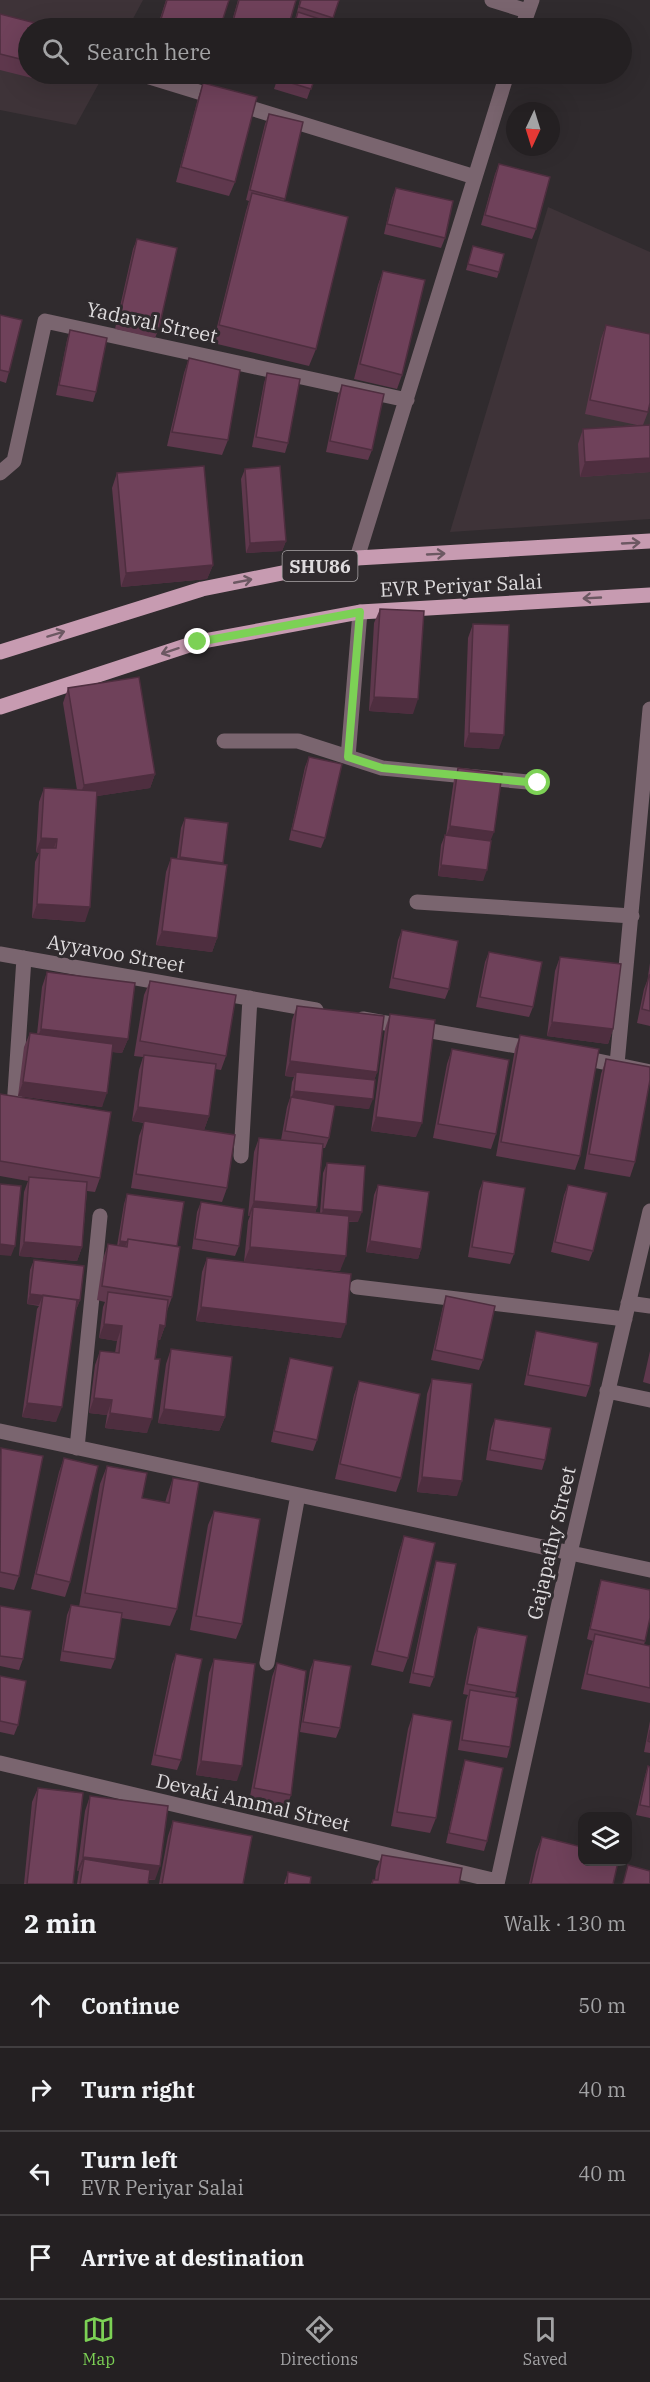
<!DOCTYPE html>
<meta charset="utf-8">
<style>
body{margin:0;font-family:"IBM Plex Serif",serif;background:#2c282a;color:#f1f3f6}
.controls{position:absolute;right:18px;bottom:18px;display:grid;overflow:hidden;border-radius:12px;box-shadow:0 6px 24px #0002}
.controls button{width:54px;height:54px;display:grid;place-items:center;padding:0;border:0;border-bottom:2px solid #413e40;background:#242022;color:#f1f3f6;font:30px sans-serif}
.compass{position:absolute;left:506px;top:102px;width:54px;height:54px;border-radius:50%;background:#242022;box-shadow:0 6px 24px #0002;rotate:184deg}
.stop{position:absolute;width:18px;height:18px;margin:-14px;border:4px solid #7cd155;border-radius:50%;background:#fff}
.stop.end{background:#7cd155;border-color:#fff;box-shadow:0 2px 6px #0008}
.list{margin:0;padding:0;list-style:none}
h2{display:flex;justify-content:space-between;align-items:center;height:78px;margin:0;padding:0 24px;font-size:26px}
h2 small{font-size:20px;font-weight:400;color:#a3a3a5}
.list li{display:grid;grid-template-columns:39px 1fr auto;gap:18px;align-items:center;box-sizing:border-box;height:84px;padding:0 24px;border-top:2px solid #413e40}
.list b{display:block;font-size:22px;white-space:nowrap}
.list p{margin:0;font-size:20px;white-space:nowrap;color:#a3a3a5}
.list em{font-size:20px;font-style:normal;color:#a3a3a5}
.icon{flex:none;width:33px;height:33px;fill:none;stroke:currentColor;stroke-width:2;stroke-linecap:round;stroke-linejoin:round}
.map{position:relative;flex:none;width:650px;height:1884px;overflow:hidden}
.search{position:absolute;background:#242022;box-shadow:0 6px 24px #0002;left:18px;right:18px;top:18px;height:66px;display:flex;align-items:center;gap:15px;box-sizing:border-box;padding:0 21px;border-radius:33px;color:#a3a3a5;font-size:22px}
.sheet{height:414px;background:#242022}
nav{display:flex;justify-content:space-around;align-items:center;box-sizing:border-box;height:84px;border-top:2px solid #413e40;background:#242022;font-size:16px;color:#a3a3a5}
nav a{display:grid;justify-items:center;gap:3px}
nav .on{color:#7cd155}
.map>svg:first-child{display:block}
.built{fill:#3e3338}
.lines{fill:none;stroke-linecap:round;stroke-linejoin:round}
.minor{stroke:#7a656f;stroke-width:15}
.major{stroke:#c79bb1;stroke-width:15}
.wall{fill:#5f384d}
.shaded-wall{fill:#4e2e3f}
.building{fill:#6f415a;stroke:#4e2e3f;stroke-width:1.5}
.oneway{stroke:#6c5862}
.route{stroke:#7cd155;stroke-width:8}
.labels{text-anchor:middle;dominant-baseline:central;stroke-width:6;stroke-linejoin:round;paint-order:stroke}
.shield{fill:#302b2e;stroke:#aaa6a8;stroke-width:1.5}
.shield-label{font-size:18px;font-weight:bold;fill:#dedbdd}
.street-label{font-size:20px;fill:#dedbdd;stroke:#302b2e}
</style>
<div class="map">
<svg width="650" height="1884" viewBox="0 0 650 1884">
<rect width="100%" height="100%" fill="#302b2e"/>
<path class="built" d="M0 0H143L128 28H28V74H104L76 125 0 110Z
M548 207 650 252V519L450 532Z"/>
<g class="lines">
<path class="minor" d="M492 0 527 11
M522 28 532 0
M140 74 475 177
M0 473 14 461 45 321 407 400
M357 558 507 74
M224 741H298L382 768 538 783
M348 757 360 612
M417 902 632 916
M0 954 316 1010
M363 1019 534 1049
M579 1057 650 1072
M617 1064 650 709
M14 1108 24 958
M241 1156 250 998
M357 1287 625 1319
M628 1303 650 1306
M607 1391 650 1400
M0 1431 650 1570
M77 1448 100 1216
M267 1663 298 1495
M0 1763 497 1881
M497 1884 570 1553 650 1211"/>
<path class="major" d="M0 652 202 589 357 558 650 541
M0 707 198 642 360 612 650 595"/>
</g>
<path class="wall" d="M166 0H229L220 28H157Z
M238 0H296L288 28H230Z
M300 0H339L330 28H293Z
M0 14 28 28V74H56L52 83 0 70Z
M279 74H316L307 99 274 89Z
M203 83 235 182 229 196 176 182 198 98Z
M269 114 303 122 284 201 316 349 309 366 213 343 246 211 249 201 246 200 265 124Z
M499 164 536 229 532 239 481 225 495 174Z
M396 188 445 238 441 248 384 234 392 198Z
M137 239 159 328 155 338 115 329 133 249Z
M473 246 499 272 497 278 466 270Z
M383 271 402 375 397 389 354 379 378 285Z
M0 315 9 372 6 383 0 381Z
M606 325 648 412 643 425H650V472L580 477 578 444 583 429 637 425 585 414 601 339Z
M70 330 96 392 93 402 56 395 67 340Z
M189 358 228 440 222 455 167 446 184 373Z
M267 373 288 443 285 453 252 447 264 383Z
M342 385 372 450 368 460 326 452 338 395Z
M245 469 286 541 282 551 246 553 241 479Z
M117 473 213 565 207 579 121 587 112 488Z
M380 609 413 714 369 711 374 623Z
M473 624 499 749 464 747 468 638Z
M68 688 155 774 150 788 97 796 85 922 32 918 35 862 39 853 36 852 39 802 44 788 77 790 63 703Z
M309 757 325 838 321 848 289 840 305 767Z
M458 768 490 841 483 881 438 876 441 845 445 835H446L454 779Z
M185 818 223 865 217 938 212 952 156 945 166 872 171 858 177 859 181 828Z
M402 930 449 989 445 999 389 988 398 940Z
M489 952 533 1007 529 1017 476 1007 485 962Z
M560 957 613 1029 608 1044 547 1036 555 971Z
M650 963V1026L637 1023 644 989 649 976H648Z
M47 972 128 1039 122 1053 112 1052 102 1107 18 1096 24 1047 30 1033 37 1034 42 987Z
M150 981 226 1056 221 1070 215 1069 209 1116 204 1130 227 1188 222 1202 131 1188 139 1136 144 1123 132 1121 139 1070 143 1057 134 1056 144 995Z
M297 1006 377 1072 374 1080 369 1109 335 1105 329 1138 325 1148H323L317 1207 315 1213H320L323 1173 327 1163 358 1222H349L340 1271 244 1262 248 1221 250 1216H248L254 1152 259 1138 281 1140 287 1107 290 1098 292 1082 294 1077 285 1076 292 1020Z
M390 1014 416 1137 371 1131 385 1029Z
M520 1035 580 1156 575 1170 496 1156 515 1049Z
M452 1049 496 1134 491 1149 433 1138 447 1064Z
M606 1059 635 1162 630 1177 584 1169 601 1074Z
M0 1094 100 1178 95 1192 87 1191 82 1247 77 1261 19 1256 24 1192 28 1181 0 1176Z
M483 1181 514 1254 510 1264 468 1257 479 1191Z
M378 1185 421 1249 418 1259 366 1252 374 1195Z
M568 1185 593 1251 589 1261 551 1252 564 1195Z
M127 1194 177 1246 172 1297 167 1311 165 1326 160 1340H158L147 1433 105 1428 107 1415 89 1413 95 1365 100 1351 115 1353 117 1341 99 1338 103 1307 105 1302 97 1300 103 1259 108 1244 117 1246 124 1204Z
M201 1202 239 1246 235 1256 192 1249 197 1212Z
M207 1258 341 1338 196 1321 202 1272Z
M34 1260 80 1300 76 1310 56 1422 22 1417 37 1309 39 1306 27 1304 30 1270Z
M446 1296 483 1360 479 1370 431 1360 443 1306Z
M536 1331 590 1386 586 1397 524 1385 533 1341Z
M171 1349 225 1417 219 1431 158 1423 166 1364Z
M650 1351V1384L643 1382Z
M290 1358 317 1440 313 1451 271 1442 287 1368Z
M432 1379 457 1496 417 1492 427 1394Z
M359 1381 401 1478 396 1492 335 1479 354 1395Z
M495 1419 545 1460 542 1470 486 1460 491 1429Z
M0 1450 19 1576 14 1590 0 1587Z
M64 1458 70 1582 65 1597 31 1589 59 1472Z
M107 1466 142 1498 165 1503 167 1496 173 1478 177 1609 170 1626 121 1618 115 1659 111 1669 60 1661 67 1615 71 1605 79 1607 100 1484Z
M214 1511 242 1624 236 1639 190 1630 208 1525Z
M404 1536 408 1658 403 1672 371 1665 399 1551Z
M436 1561 434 1677 430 1687 409 1683 433 1571Z
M601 1580 645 1641 644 1645 650 1646V1703L581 1689 590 1649 593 1641 587 1639 598 1590Z
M0 1606 23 1659 19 1670 0 1666Z
M478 1627 516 1693 515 1698 510 1747 507 1758 458 1750 466 1700 468 1695 463 1694 474 1637Z
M176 1654 181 1760 177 1770 151 1765 172 1664Z
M214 1659 237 1781 196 1775 209 1673Z
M314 1660 340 1728 336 1738 300 1732 310 1670Z
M277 1663 291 1795 286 1809 249 1802 272 1677Z
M0 1676 18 1725 14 1735 0 1732Z
M413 1714 436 1818 430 1833 391 1826 408 1729Z
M650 1721V1753L644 1752Z
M465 1760 487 1841 484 1851 446 1843 462 1770Z
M648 1766 650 1767V1818L636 1815 645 1776Z
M38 1788 73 1884H24L32 1802Z
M90 1796 155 1880H149L148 1884H77L79 1871H77L85 1811Z
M173 1821 243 1884H159L168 1836Z
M542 1837 613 1884H529L536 1852Z
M382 1855 459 1884H371L373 1880H375L376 1869Z
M288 1872 310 1884H284Z"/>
<path class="shaded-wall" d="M650 458V472L580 477 585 462Z
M286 541 282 551 246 553 250 543Z
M213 565 207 579 121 587 126 573Z
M374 697 418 699 413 714 369 711Z
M469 733 504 735 499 749 464 747Z
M155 774 150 788 78 799 84 785Z
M450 826 494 832 490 842 446 836Z
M41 838 57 839 52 854 40 848 39 853 36 852Z
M180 857 223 863 220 873 176 867Z
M441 865 487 870 483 881 438 876Z
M37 904 90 907 85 922 32 918Z
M162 931 217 938 212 952 156 945Z
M552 1022 613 1029 608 1044 547 1036Z
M41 1029 128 1039 122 1053 35 1043Z
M290 1061 377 1072 372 1087 296 1072 294 1077 285 1076Z
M23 1082 107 1093 102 1107 18 1096Z
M294 1091 373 1099 369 1109 290 1101Z
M138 1107 209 1116 204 1130 132 1121Z
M376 1117 422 1123 416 1137 371 1131Z
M254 1201 317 1207 312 1221 253 1207 250 1216H248Z
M323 1209 362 1212 358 1222 320 1220Z
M120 1241 127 1242 123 1252 117 1251Z
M370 1241 421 1249 418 1259 366 1252Z
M24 1242 82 1247 77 1261 19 1256Z
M0 1244 15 1246 11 1256 0 1255Z
M250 1247 346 1256 340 1271 244 1262Z
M30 1294 43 1295 39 1305 27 1304Z
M43 1295 80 1300 76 1310 41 1306Z
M201 1307 346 1324 341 1338 196 1321Z
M104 1324 122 1326 117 1341 99 1338Z
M160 1325 165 1326 160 1340 154 1339Z
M94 1398 112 1400 107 1415 89 1413Z
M27 1403 62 1407 56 1422 22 1417Z
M164 1409 225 1417 219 1431 158 1423Z
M110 1413 152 1419 147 1433 105 1428Z
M422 1477 462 1481 457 1496 417 1492Z
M201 1761 242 1766 237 1781 196 1775Z
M83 1857 160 1866 155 1880 82 1872 84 1859 79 1871H77Z"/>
<path class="building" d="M167 0H229L220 28H191L161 19Z
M239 0H296L288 28H231Z
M301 0H339L333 18 299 7Z
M298 12 332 23 330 28H293Z
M0 14 55 28H28V61L0 54Z
M279 74H316L311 89 278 79Z
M203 83 257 97 235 182 181 167Z
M269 114 303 122 285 199 250 190Z
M499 164 550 177 536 229 485 215Z
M396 188 453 201 445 238 387 224Z
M252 193 348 217 316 349 219 325Z
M137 239 177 248 159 328 119 319Z
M473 246 504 254 499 272 468 264Z
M383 271 425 280 402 375 360 364Z
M0 315 22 320 9 372 0 370Z
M606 325 650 334V403L648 412 590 400Z
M70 330 107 338 96 392 59 385Z
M189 358 240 370 228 440 172 432Z
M267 373 300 379 288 443 256 437Z
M342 385 384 394 372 450 330 441Z
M650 425V458L585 462 583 429Z
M204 466 213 565 126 573 117 473Z
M280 466 286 541 250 543 245 469Z
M380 609 424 611 418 699 374 697Z
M473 624 509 625 504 735 469 733Z
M139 677 155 774 84 785 68 688Z
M309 757 342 764 325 838 292 830Z
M458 768 502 774 494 832 450 826Z
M44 788 97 791 90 907 37 904 40 848H56L57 839 41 838Z
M185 818 228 823 223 863 180 857Z
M445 835 491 841 487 870 441 865Z
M171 858 227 865 217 938 162 931Z
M402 930 458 941 449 989 393 978Z
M489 952 542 962 533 1007 480 997Z
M560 957 621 964 613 1029 552 1022Z
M47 972 135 983 128 1039 41 1029Z
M649 975H650V1011L642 1009Z
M150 981 236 995 226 1056 140 1041Z
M297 1006 384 1016 377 1072 290 1061Z
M390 1014 435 1020 422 1123 376 1117Z
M30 1033 113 1044 107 1093 23 1082Z
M520 1035 599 1049 580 1156 501 1142Z
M452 1049 509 1060 496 1134 438 1124Z
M144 1055 216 1064 209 1116 138 1107Z
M606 1059 650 1067V1080L635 1162 589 1154Z
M296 1072 375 1080 373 1099 294 1091Z
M0 1094 111 1112 100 1178 0 1161Z
M291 1097 335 1105 329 1138 285 1131Z
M144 1121 235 1135 227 1188 136 1174Z
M259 1138 323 1144 317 1207 254 1201Z
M327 1163 365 1166 362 1212 323 1209Z
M29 1177 87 1182 82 1247 24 1242Z
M483 1181 525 1188 514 1254 472 1247Z
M0 1184 21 1186 15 1246 0 1244Z
M378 1185 429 1192 421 1249 370 1241Z
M568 1185 607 1193 593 1251 555 1242Z
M127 1194 184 1202 177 1246 128 1239 127 1242 120 1241Z
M201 1202 244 1209 239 1246 195 1239Z
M253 1207 349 1216 346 1256 250 1247Z
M128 1239 180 1247 172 1297 102 1286 108 1244 127 1247Z
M207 1258 351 1274 346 1324 201 1307Z
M34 1260 84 1266 80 1300 30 1294Z
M108 1292 168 1300 165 1326 160 1325 155 1359H160L152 1419 110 1413 112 1400 94 1398 100 1351 119 1353 122 1326 104 1324Z
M43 1295 77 1300 62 1407 27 1403Z
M446 1296 495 1306 483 1360 435 1350Z
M536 1331 598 1343 590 1386 528 1375Z
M171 1349 232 1357 225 1417 164 1409Z
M290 1358 333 1367 317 1440 274 1431Z
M432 1379 472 1384 462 1481 422 1477Z
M359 1381 420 1394 401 1478 340 1464Z
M495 1419 551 1428 545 1460 490 1450Z
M1 1448 43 1456 19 1576 0 1572Z
M64 1458 98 1466 70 1582 36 1574Z
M107 1466 147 1473 142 1498 169 1503 173 1478 199 1482 177 1609 85 1593Z
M214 1511 260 1519 242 1624 196 1616Z
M404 1536 435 1543 408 1658 377 1651Z
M436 1561 456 1564 434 1677 413 1673Z
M601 1580 650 1590V1618L645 1641 590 1629Z
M71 1605 122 1613 115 1659 63 1651Z
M0 1606 31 1611 23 1659 0 1656Z
M478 1627 527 1636 516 1693 467 1684Z
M595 1634 650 1646V1688L587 1674Z
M176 1654 202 1659 181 1760 155 1755Z
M214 1659 255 1664 242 1766 201 1761Z
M314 1660 351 1666 340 1728 303 1722Z
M277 1663 306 1671 291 1795 254 1788Z
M0 1676 26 1681 18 1725 0 1721Z
M470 1690 518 1698 510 1747 462 1740Z
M413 1714 452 1721 436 1818 397 1812Z
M650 1730V1742L648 1741Z
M465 1760 503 1768 487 1841 449 1833Z
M648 1766 650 1767V1807L640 1805Z
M38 1788 83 1793 73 1884H27Z
M90 1796 168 1806 160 1866 83 1857Z
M173 1821 252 1836 243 1884H162Z
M542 1837 582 1847V1862H618L613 1884H531Z
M382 1855 462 1868 459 1884H372L373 1880H378Z
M84 1859 150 1870 148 1884H80Z
M628 1865 650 1871V1884H623Z
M288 1872 311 1877 310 1884H287Z"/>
<defs><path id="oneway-shaft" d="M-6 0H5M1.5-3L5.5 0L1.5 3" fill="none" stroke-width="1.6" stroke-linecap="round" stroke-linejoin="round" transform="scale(1.5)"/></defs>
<g class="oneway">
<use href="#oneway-shaft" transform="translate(631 543) rotate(-3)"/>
<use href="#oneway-shaft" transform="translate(436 554) rotate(-3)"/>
<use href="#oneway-shaft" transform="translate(243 581) rotate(-11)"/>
<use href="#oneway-shaft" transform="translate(592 598) rotate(177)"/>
<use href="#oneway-shaft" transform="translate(56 634) rotate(-17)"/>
<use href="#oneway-shaft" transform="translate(170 651) rotate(162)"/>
</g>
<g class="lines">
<path class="route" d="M198 642 360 612 348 757 382 768 538 783"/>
</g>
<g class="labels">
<rect class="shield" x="282.5" y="551" width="75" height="30" rx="4.5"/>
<g class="shield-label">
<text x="320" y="566">SHU86</text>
</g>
<g class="street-label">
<text transform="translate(152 322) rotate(12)">Yadaval Street</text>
<text transform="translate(461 585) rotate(-3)">EVR Periyar Salai</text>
<text transform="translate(116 953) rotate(10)">Ayyavoo Street</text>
<text transform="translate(551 1543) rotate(-77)">Gajapathy Street</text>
<text transform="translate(253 1802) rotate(13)">Devaki Ammal Street</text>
</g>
</g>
</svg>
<div class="controls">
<button><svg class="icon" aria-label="layers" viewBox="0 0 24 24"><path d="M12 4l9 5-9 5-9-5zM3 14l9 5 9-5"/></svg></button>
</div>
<svg class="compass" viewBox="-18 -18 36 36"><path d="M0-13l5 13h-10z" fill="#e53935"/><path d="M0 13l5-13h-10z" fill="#a3a3a5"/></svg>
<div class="stop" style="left:538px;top:783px"></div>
<div class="stop end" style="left:198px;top:642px"></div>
<div class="search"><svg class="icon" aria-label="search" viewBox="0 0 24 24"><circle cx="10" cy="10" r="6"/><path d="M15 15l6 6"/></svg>Search here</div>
</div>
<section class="sheet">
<h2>2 min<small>Walk · 130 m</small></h2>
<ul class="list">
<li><svg class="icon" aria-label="ahead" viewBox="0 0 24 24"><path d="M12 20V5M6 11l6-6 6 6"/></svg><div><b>Continue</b></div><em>50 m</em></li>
<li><svg class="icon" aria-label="right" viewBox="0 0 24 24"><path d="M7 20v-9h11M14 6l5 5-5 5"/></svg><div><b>Turn right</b></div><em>40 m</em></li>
<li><svg class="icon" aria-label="left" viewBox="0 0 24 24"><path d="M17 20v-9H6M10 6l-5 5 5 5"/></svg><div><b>Turn left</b><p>EVR Periyar Salai</p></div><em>40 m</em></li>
<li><svg class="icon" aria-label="arrive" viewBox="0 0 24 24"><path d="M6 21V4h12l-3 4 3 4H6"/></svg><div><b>Arrive at destination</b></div></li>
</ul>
</section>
<nav>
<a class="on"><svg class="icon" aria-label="map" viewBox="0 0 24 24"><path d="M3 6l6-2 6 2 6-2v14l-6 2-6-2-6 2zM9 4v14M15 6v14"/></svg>Map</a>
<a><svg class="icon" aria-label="directions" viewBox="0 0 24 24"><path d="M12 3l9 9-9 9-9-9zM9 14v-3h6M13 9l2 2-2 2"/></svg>Directions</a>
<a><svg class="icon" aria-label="saved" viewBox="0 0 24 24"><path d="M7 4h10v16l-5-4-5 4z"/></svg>Saved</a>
</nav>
